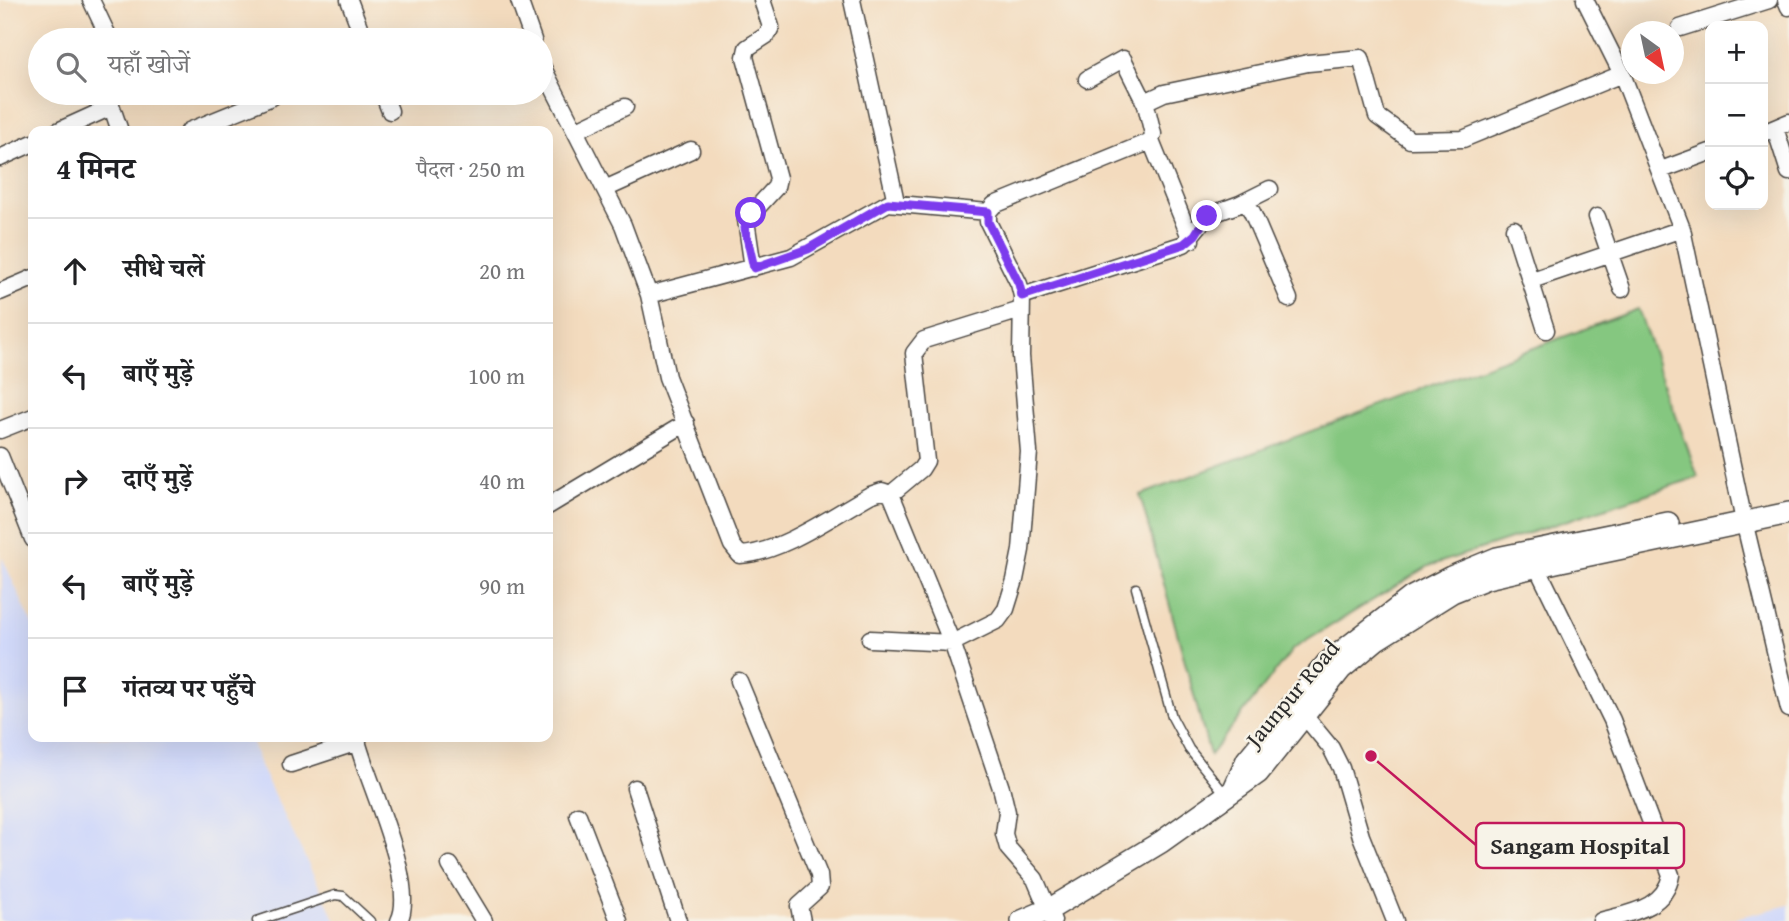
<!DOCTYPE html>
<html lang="hi">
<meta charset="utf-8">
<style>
body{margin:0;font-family:"Gentium Book Plus","Noto Serif Devanagari",serif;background:#f6f6f6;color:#202124}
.controls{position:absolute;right:21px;top:21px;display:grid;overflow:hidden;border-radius:14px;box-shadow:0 7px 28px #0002}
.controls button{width:63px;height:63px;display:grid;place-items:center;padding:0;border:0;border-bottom:2px solid #e0e0e0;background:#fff;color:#202124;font:35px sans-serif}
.compass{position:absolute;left:1621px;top:21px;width:63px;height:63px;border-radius:50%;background:#fff;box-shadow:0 7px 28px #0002;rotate:147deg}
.stop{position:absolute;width:21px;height:21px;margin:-16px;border:5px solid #7c3aed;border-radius:50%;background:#fff}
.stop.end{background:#7c3aed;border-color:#fff;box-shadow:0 2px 7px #0008}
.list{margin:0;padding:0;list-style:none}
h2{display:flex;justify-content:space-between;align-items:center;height:91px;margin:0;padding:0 28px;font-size:30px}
h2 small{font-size:23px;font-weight:400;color:#757577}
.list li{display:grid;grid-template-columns:46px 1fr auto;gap:21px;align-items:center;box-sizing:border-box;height:105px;padding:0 28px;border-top:2px solid #e0e0e0}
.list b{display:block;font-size:26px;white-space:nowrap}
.list em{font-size:23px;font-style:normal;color:#757577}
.icon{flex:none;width:38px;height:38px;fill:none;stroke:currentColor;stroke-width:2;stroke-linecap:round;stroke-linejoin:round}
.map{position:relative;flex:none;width:1789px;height:921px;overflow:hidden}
.search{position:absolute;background:#fff;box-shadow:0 7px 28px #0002;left:28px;top:28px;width:525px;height:77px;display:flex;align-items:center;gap:18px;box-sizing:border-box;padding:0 24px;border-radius:38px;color:#757577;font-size:26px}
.panel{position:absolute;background:#fff;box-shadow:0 7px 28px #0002;left:28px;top:126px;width:525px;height:616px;border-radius:14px}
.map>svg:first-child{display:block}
.built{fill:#d1d9f9}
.green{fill:#85c780;stroke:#587956;stroke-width:2}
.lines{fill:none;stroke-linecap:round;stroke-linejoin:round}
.service-casing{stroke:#494541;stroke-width:11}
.minor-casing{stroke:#494541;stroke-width:19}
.tertiary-casing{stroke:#494541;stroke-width:24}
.service{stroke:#fff;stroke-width:8}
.minor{stroke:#fff;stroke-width:16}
.tertiary{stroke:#fff;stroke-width:21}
.route{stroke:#7c3aed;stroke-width:9}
.labels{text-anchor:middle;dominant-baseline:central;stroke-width:5;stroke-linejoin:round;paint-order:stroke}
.street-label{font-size:23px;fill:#2b2b2b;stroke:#f7f3e8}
.leader{fill:none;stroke:#c2185b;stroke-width:2.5}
.callout-dot{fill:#c2185b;stroke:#f7f3e8;stroke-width:2.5}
.callout{fill:#f7f3e8;stroke:#c2185b;stroke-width:2.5}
.callout-label{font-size:24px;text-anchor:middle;font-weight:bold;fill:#2b2b2b}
</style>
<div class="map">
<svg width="1789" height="921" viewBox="0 0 1789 921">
<rect width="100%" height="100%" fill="#f7f3e8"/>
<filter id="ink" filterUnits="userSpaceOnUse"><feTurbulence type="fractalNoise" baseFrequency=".0143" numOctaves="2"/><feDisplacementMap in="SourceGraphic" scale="14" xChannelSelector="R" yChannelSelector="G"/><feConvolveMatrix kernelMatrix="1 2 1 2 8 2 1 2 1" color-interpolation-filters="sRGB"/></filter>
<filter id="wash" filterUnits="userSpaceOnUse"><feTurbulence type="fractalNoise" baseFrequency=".00686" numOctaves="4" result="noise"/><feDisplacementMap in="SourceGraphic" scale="28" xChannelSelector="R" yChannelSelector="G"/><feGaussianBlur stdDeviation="1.57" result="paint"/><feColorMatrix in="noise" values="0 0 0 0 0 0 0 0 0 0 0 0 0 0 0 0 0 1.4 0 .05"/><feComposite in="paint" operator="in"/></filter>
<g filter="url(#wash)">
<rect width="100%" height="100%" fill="#f3dbbe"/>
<path class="built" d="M2 557 33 626V737H250L261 768 336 921H0Z
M1789 905V921H1723Z"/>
<path class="green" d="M1638 309 1698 477 1429 566 1293 649 1210 755 1140 495Z"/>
</g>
<g filter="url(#ink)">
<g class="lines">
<g class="service-casing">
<path id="service" d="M1136 588 1172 717 1189 749 1225 794
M257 921 335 895 343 896 370 921"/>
</g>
<g class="minor-casing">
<path id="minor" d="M91 0 110 40
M349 0 364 40
M519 0 533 40
M852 0 896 202
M1585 0 1622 74 1682 229 1744 521 1789 709
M1786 0 1789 7
M1680 28 1769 0
M541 64 623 225 649 295 667 377 732 545 740 555C781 553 834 515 870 495L882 491 891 494 954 648 1002 791 1007 812 1004 834 1008 848 1035 879 1053 921
M1087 79 1123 59 1146 105
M107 93 120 131
M383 93 390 111
M1775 128 1789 172
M58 131 111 107
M189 131 272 97
M575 131 625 107
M1763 133 1789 122
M1151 141 1191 240
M0 158 33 143
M1661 170 1710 152
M605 189 691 150
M1240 204 1270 189
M1597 217 1622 289
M1514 229 1546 330
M753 268 746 220 776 187 778 178 745 57 747 48 767 35 771 27 762 0
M1532 280 1682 229
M0 292 33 278
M649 295 791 257 888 203 988 212
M1022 296 1184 244 1207 216 1240 204H1247L1252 212 1289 299
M0 430 33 417
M0 456 33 539
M891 494 921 469 926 461 914 353 924 340 1021 310
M548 506 686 423
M1537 567 1612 720 1671 875C1665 909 1629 913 1601 921
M870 639 952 643 998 620 1006 609 1015 580 1021 550 1029 452 1021 356 1022 296 1019 284 988 222V212L994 205 1151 141 1153 134 1146 105 1149 100 1164 93 1308 63 1361 58 1377 116 1410 140 1463 139 1622 74
M739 681 819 875 820 887 799 906 802 921
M1298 708 1331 748 1341 768 1361 836 1395 921
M356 737C366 780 418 884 399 921
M291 764 358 742
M635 788 678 921
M578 815 619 921
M450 865 484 921"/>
</g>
<g class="tertiary-casing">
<path id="tertiary" d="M1234 789 1247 760 1327 663 1412 597 1451 577 1497 558 1668 523
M1022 921 1050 909 1161 842 1258 773 1341 669 1377 639 1452 592 1487 578 1556 562 1789 513"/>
</g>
<use href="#service" class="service"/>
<use href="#minor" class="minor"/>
<use href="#tertiary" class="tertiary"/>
</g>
</g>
<g class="lines" filter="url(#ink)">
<path class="route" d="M751 213 745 228 754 268 808 249 888 203 988 212V222L1019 284 1022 296 1184 244 1195 235 1207 216"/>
</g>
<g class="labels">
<g class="street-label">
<text transform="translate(1292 693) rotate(-50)">Jaunpur Road</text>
</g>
</g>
<path class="leader" d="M1371 756L1476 845"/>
<circle class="callout-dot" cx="1371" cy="756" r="7"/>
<rect class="callout" x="1476" y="823" width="208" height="45" rx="7"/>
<g class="callout-label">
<text x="1580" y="854">Sangam Hospital</text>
</g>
</svg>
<div class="controls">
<button>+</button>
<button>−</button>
<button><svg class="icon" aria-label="locate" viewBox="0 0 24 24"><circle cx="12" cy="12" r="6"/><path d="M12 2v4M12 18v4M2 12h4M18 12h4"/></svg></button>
</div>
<svg class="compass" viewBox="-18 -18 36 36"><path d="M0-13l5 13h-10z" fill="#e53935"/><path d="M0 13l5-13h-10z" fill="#757577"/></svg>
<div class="stop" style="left:751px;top:213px"></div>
<div class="stop end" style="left:1207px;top:216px"></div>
<div class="search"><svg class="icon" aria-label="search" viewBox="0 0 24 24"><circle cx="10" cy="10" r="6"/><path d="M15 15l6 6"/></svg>यहाँ खोजें</div>
<section class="panel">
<h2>4 मिनट<small>पैदल · 250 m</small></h2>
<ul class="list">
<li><svg class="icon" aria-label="ahead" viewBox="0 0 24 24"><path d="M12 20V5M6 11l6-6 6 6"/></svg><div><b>सीधे चलें</b></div><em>20 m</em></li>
<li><svg class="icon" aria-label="left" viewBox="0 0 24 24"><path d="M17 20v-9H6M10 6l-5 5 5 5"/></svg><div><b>बाएँ मुड़ें</b></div><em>100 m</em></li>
<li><svg class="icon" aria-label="right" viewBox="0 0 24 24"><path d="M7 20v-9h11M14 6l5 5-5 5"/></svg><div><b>दाएँ मुड़ें</b></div><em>40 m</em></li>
<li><svg class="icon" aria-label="left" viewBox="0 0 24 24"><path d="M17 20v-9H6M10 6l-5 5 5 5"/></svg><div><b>बाएँ मुड़ें</b></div><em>90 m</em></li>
<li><svg class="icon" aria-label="arrive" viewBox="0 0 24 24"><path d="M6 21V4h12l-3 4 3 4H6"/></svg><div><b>गंतव्य पर पहुँचे</b></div></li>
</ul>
</section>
</div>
